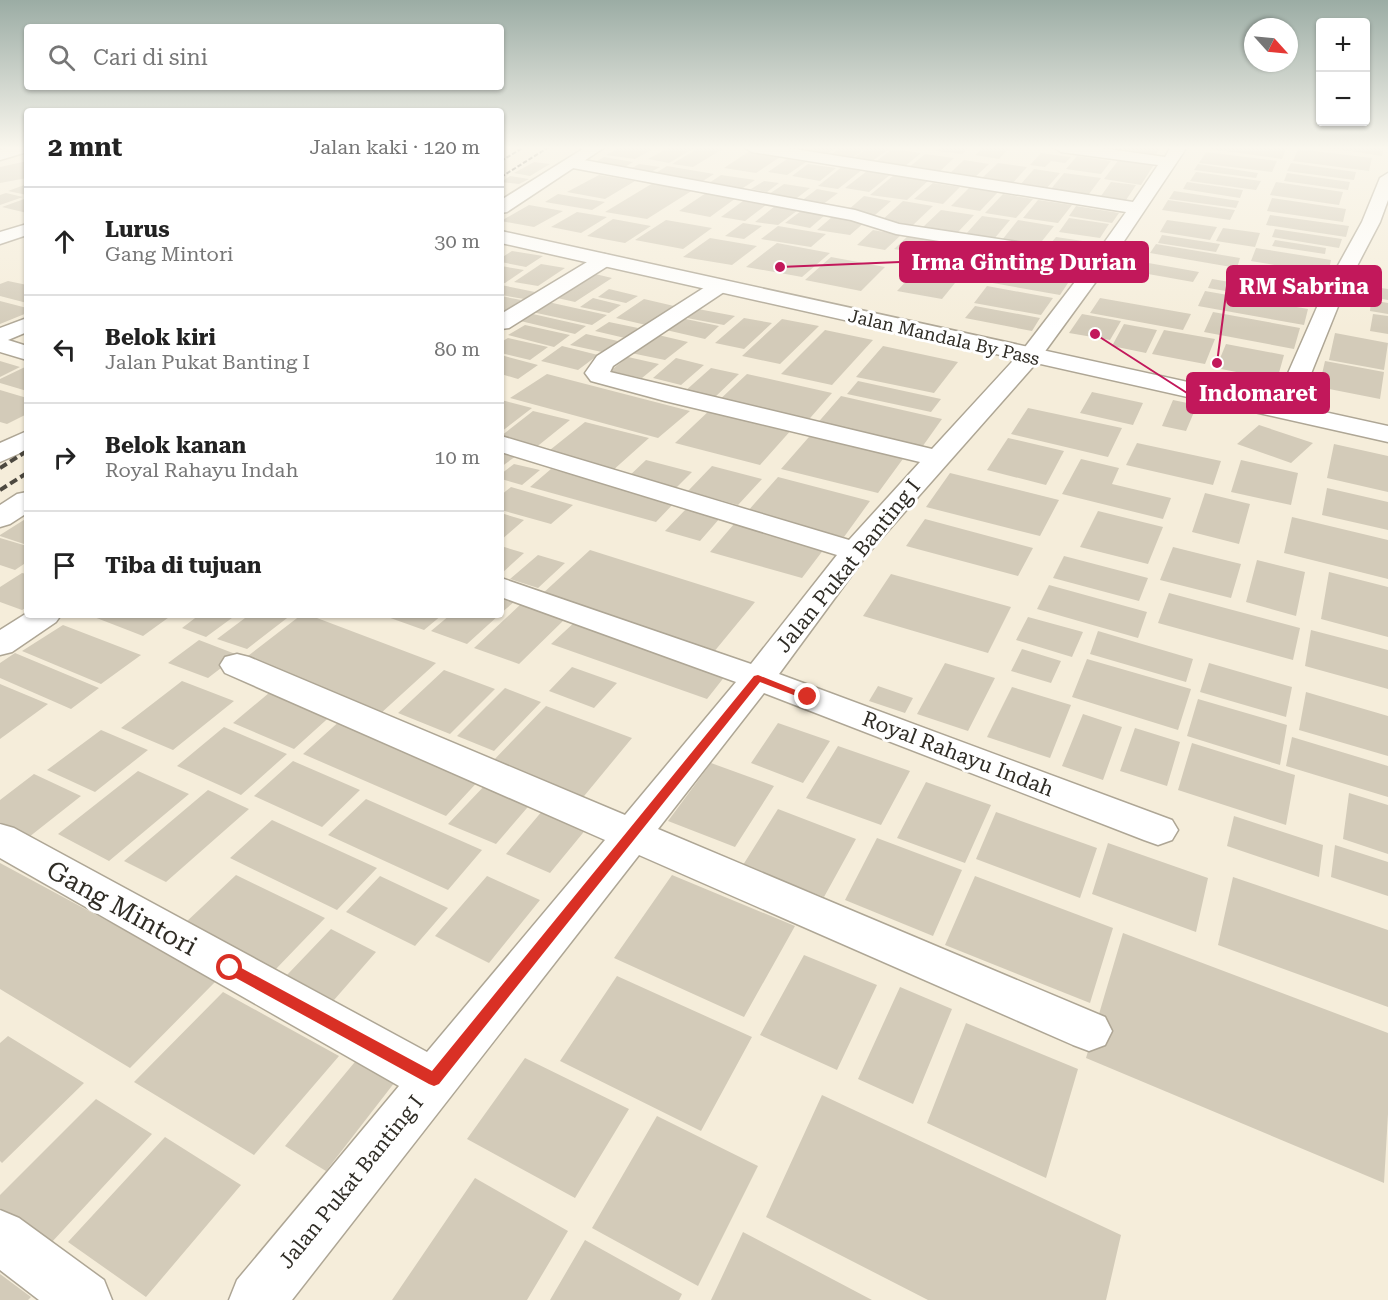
<!DOCTYPE html>
<html lang="id">
<meta charset="utf-8">
<style>
body{margin:0;font-family:"Roboto Serif",serif;background:#f6f6f6;color:#222}
.controls{position:absolute;right:18px;top:18px;display:grid;overflow:hidden;border-radius:6px;box-shadow:0 2px 4px #0004}
.controls button{width:54px;height:54px;display:grid;place-items:center;padding:0;border:0;border-bottom:2px solid #e0e0e0;background:#fff;color:#222;font:30px sans-serif}
.compass{position:absolute;left:1244px;top:18px;width:54px;height:54px;border-radius:50%;background:#fff;box-shadow:0 2px 4px #0004;rotate:117deg}
.stop{position:absolute;width:18px;height:18px;margin:-14px;border:4px solid #d93025;border-radius:50%;background:#fff}
.stop.end{background:#d93025;border-color:#fff;box-shadow:0 2px 6px #0008}
.list{margin:0;padding:0;list-style:none}
h2{display:flex;justify-content:space-between;align-items:center;height:78px;margin:0;padding:0 24px;font-size:26px}
h2 small{font-size:20px;font-weight:400;color:#767676}
.list li{display:grid;grid-template-columns:39px 1fr auto;gap:18px;align-items:center;box-sizing:border-box;height:108px;padding:0 24px;border-top:2px solid #e0e0e0}
.list b{display:block;font-size:22px;white-space:nowrap}
.list p{margin:0;font-size:20px;white-space:nowrap;color:#767676}
.list em{font-size:20px;font-style:normal;color:#767676}
.icon{flex:none;width:33px;height:33px;fill:none;stroke:currentColor;stroke-width:2;stroke-linecap:round;stroke-linejoin:round}
.map{position:relative;flex:none;width:1388px;height:1300px;overflow:hidden}
.search{position:absolute;background:#fff;box-shadow:0 2px 4px #0004;left:24px;top:24px;width:480px;height:66px;display:flex;align-items:center;gap:15px;box-sizing:border-box;padding:0 21px;border-radius:6px;color:#767676;font-size:22px}
.panel{position:absolute;background:#fff;box-shadow:0 2px 4px #0004;left:24px;top:108px;width:480px;height:510px;border-radius:6px}
.map>svg:first-child{display:block}
.building{fill:#d3cbb9}
.lines{fill:none;stroke-linecap:round;stroke-linejoin:round}
.minor-casing{stroke:#aea695;stroke-width:3}
.tertiary-casing{stroke:#aea695;stroke-width:3}
.minor{fill:#fff;fill-rule:evenodd}
.tertiary{fill:#fff;fill-rule:evenodd}
.rail-far1{stroke:#4d4940;stroke-width:2;stroke-dasharray:4.5 2;stroke-linecap:butt}
.rail{stroke:#4d4940;stroke-width:4;stroke-dasharray:8 4;stroke-linecap:butt}
.route{fill:#d93025}
.labels{text-anchor:middle;dominant-baseline:central;stroke-width:6;stroke-linejoin:round;paint-order:stroke}
.far-street-label{font-size:18px;fill:#302d26;stroke:#fff}
.street-label{font-size:21px;fill:#302d26;stroke:#fff}
.near-street-label{font-size:26px;fill:#302d26;stroke:#fff}
.leader{fill:none;stroke:#c2185b;stroke-width:2}
.callout-dot{fill:#c2185b;stroke:#fff;stroke-width:2}
.callout{fill:#c2185b;stroke:#c2185b;stroke-width:2}
.callout-label{font-size:22px;text-anchor:middle;font-weight:bold;fill:#fff}
</style>
<div class="map">
<svg width="1388" height="1300" viewBox="0 0 1388 1300">
<rect width="100%" height="100%" fill="#f5edda"/>
<path class="building" d="M621 147H638L653 149 635 159 606 155Z
M670 147H696L669 163 648 159Z
M700 147H726L693 167 672 164Z
M815 147H837L827 154 808 151Z
M841 147H867L851 159 829 156Z
M869 147H882L890 148 871 162 852 159Z
M941 147H970L962 154 936 151Z
M984 147H1010L999 159 975 155Z
M1099 147H1161L1155 156Z
M1211 147H1287L1282 159 1210 149Z
M1324 147H1384L1382 156Z
M892 149 921 153 904 167 874 163Z
M1298 149 1372 158 1369 171 1293 161Z
M748 152 780 157 756 173 724 168Z
M1206 152 1277 161 1272 172 1199 163Z
M1041 153 1071 157 1065 163 1051 161 1045 167 1030 165Z
M925 154 954 158 937 174 907 169Z
M1077 156 1111 161 1101 174 1066 169Z
M604 157 633 162 620 170 590 165Z
M1120 158 1155 163 1141 185 1104 179Z
M787 159 806 162 787 175 768 172Z
M964 160 989 164 974 178 949 174Z
M27 161V178L0 183V167Z
M534 162 550 164 530 176 514 173Z
M998 163 1027 167 1012 184 981 179Z
M1291 163 1356 172 1354 180 1287 171Z
M639 164 660 167 649 173 629 170Z
M808 164 836 168 820 181 792 176Z
M1198 164 1258 173 1256 178 1194 170Z
M667 166 714 174 698 184 651 176Z
M843 166 863 169 838 189 818 186Z
M1034 169 1060 173 1046 189 1020 185Z
M867 171 891 174 869 192 845 188Z
M1196 172 1261 181 1256 190 1190 181Z
M1064 173 1101 178 1089 194 1051 189Z
M1287 173 1350 182 1348 190 1284 181Z
M599 175 635 181 605 199 567 192Z
M721 175 755 180 740 190 706 185Z
M894 175 929 180 907 200 870 195Z
M510 176 529 179 519 184 501 182Z
M764 181 779 183 767 192 751 189Z
M1111 182 1136 185 1126 200 1101 196Z
M1187 182 1243 190 1240 198 1183 189Z
M1276 182 1343 192 1339 205 1270 195Z
M653 183 693 190 647 219 605 212Z
M933 183 960 187 943 204 914 199Z
M27 184V195L8 191Z
M784 184 810 188 793 201 766 196Z
M969 188 998 192 980 211 951 206Z
M817 189 838 193 822 205 800 202Z
M1174 191 1239 201 1236 208 1169 199Z
M6 193 23 197 0 205V195Z
M706 193 736 198 710 217 679 211Z
M558 194 605 202 592 210 545 202Z
M1003 194 1033 199 1016 218 985 213Z
M864 196 891 201 875 215 847 211Z
M27 198V213L2 207Z
M1272 198 1346 209 1343 222 1267 211Z
M1038 200 1072 205 1058 223 1023 218Z
M1168 200 1235 210 1230 220 1162 210Z
M743 201 766 205 745 221 721 217Z
M903 201 933 206 912 226 881 221Z
M529 205 563 211 534 227 501 221Z
M775 206 798 210 778 225 755 222Z
M1076 206 1119 213 1112 223 1069 216Z
M941 210 974 215 958 232 923 227Z
M801 211 825 215 810 228 785 223Z
M577 212 607 217 581 233 551 227Z
M1270 215 1349 226 1346 237 1266 225Z
M982 216 1010 220 994 239 966 234Z
M832 217 865 222 850 235 817 230Z
M1069 218 1109 224 1100 238 1059 232Z
M613 219 651 226 625 243 587 236Z
M666 220 712 228 683 249 635 240Z
M1018 220 1054 226 1038 246 1002 240Z
M1167 220 1217 227 1210 240 1160 232Z
M743 223 762 226 744 239 725 236Z
M778 226 826 234 811 247 761 239Z
M1223 228 1260 233 1255 247 1216 241Z
M1275 229 1342 239 1339 248 1272 237Z
M873 230 901 235 885 250 857 245Z
M909 235 937 240 924 254 894 249Z
M1162 235 1220 244 1216 252 1158 243Z
M1056 237 1096 243 1089 253 1048 247Z
M710 238 757 246 732 265 683 257Z
M941 239 961 243 948 257 927 254Z
M1275 240 1326 248 1325 254 1272 246Z
M777 243 830 253 802 277 746 267Z
M1156 244 1240 258 1237 268 1150 253Z
M1256 248 1331 260 1328 274 1251 261Z
M512 251 543 256 526 267 501 262V258Z
M831 257 885 267 861 291 805 280Z
M1126 259 1199 272 1193 282 1120 269Z
M541 264 565 268 538 286 514 282Z
M501 266 524 270 505 283H501Z
M996 271 1068 283 1060 295 987 282Z
M591 273 612 278 575 302 553 297Z
M912 275 955 283 942 299 897 291Z
M1212 279 1313 296 1310 305 1208 288Z
M8 281 27 285V303L0 296V284Z
M501 285 535 292 524 299 501 295Z
M987 286 1053 298 1041 315 974 303Z
M1374 287 1388 289V300L1372 297Z
M609 289 638 296 626 303 598 297Z
M1205 291 1308 309 1304 325 1198 306Z
M501 296 521 300 505 311 501 310Z
M593 298 621 305 609 313 580 307Z
M1100 298 1191 314 1183 330 1090 313Z
M644 299 674 306 646 325 616 318Z
M1371 300 1388 303V314L1370 311Z
M0 301 27 308V313L0 324Z
M548 302 607 315 592 325 532 312Z
M975 306 1040 318 1032 331 965 318Z
M698 309 735 316 724 325 687 318Z
M524 312 586 326 575 334 512 319Z
M1213 312 1300 328 1294 349 1204 332Z
M1082 314 1121 321 1110 340 1069 333Z
M1373 314 1388 316V334L1370 331Z
M681 318 719 326 705 339 666 330Z
M744 318 772 323 744 349 715 343Z
M782 319 819 326 780 364 742 356Z
M609 322 638 328 625 338 595 331Z
M1124 324 1157 330 1146 353 1112 346Z
M525 325 570 335 554 347 508 335Z
M825 330 873 340 832 385 781 374Z
M1164 330 1215 339 1205 364 1152 354Z
M1335 333 1388 343 1384 370 1329 360Z
M586 334 618 341 602 352 570 345Z
M654 334 688 342 665 360 631 353Z
M508 338 548 347 530 360 501 353V342Z
M1226 344 1284 355 1277 380 1216 368Z
M562 346 598 355 578 370 541 361Z
M883 346 958 362 934 393 856 377Z
M501 355 538 365 518 379 501 374Z
M628 357 659 364 642 378 610 371Z
M676 358 704 365 681 385 653 378Z
M0 361 20 367 0 377Z
M1325 361 1384 372 1380 399 1319 387Z
M25 367 27 368V391L0 383V379Z
M711 368 739 374 713 399 684 392Z
M547 374 690 411 658 438 510 398Z
M747 374 832 393 804 425 715 404Z
M858 381 941 399 931 412 847 394Z
M0 390 27 398V414L7 424 0 422Z
M1092 392 1143 403 1133 425 1080 413Z
M841 396 942 419 920 450 815 426Z
M501 400 532 408 501 432Z
M1173 400 1197 405 1186 431 1162 426Z
M1028 408 1122 428 1108 457 1011 434Z
M711 409 793 428 760 465 675 443Z
M533 411 570 420 534 449 501 441V436Z
M585 422 649 438 611 472 545 454Z
M1259 425 1313 443 1291 463 1237 444Z
M815 430 908 452 878 493 781 469Z
M1008 438 1064 451 1046 485 987 470Z
M1137 443 1221 461 1213 485 1126 465Z
M1334 444 1388 456V492L1327 478Z
M501 452 516 456 501 467Z
M1081 459 1119 468 1112 484 1171 498 1163 519 1062 494Z
M646 460 692 472 673 491 627 478Z
M1241 460 1298 473 1291 505 1231 492Z
M514 464 540 470 522 485 501 479V474Z
M712 466 762 479 738 505 688 491Z
M551 469 675 502 656 522 530 487Z
M950 473 1059 500 1040 536 926 507Z
M778 477 870 501 844 537 747 512Z
M511 487 573 505 551 524 501 510V495Z
M1327 488 1388 502V530L1322 515Z
M1205 493 1250 504 1239 544 1192 532Z
M686 509 720 518 700 541 665 531Z
M1098 511 1163 527 1148 564 1080 547Z
M501 513 524 520 501 540Z
M1292 517 1388 540V579L1284 553Z
M27 518V545L0 536V535Z
M925 519 1033 548 1018 576 906 546Z
M734 524 824 549 802 578 710 552Z
M0 538 27 546V562L15 570 0 565Z
M501 546 524 553 501 574Z
M1173 547 1241 564 1231 598 1160 580Z
M590 550 755 602 713 653 541 595Z
M538 555 565 563 538 588 510 579Z
M1064 556 1148 578 1139 601 1053 578Z
M1257 560 1305 572 1296 616 1246 602Z
M1329 572 1388 587V637L1321 619Z
M22 573 27 574V607L22 610 0 602V587Z
M891 574 1011 607 988 653 863 616Z
M1049 585 1147 612 1138 638 1037 609Z
M1169 593 1300 628 1293 660 1158 623Z
M501 598 514 602 501 613Z
M522 603 566 618 519 664 474 648Z
M97 615H172L143 636 94 617Z
M199 615H236L206 637 182 628Z
M249 615H291L247 649 217 639Z
M301 615H309L436 663 380 714 244 659Z
M382 615H442L424 630Z
M450 615H499L467 644 431 631Z
M1028 617 1083 632 1072 657 1016 640Z
M577 620 729 671 707 699 551 644Z
M63 625 141 655 101 684 22 651Z
M1311 630 1388 650V689L1305 666Z
M1098 631 1193 659 1186 682 1090 654Z
M199 640 238 655 208 678 168 663Z
M1022 649 1061 661 1051 683 1011 671Z
M15 653 99 688 71 709 0 678V663Z
M1087 659 1191 689 1178 730 1072 697Z
M945 663 995 678 968 731 917 714Z
M1209 663 1292 687 1286 717 1200 692Z
M572 667 617 683 594 708 549 691Z
M444 670 495 689 450 734 398 713Z
M182 681 234 701 173 750 121 728Z
M0 684 48 704 0 739Z
M878 686 913 698 905 713 869 701Z
M1012 687 1071 705 1050 758 987 737Z
M275 688 335 712 294 749 233 723Z
M505 688 541 702 494 751 457 736Z
M1306 692 1388 716V756L1299 730Z
M1198 699 1287 725 1280 765 1187 736Z
M546 706 632 738 580 801 490 764Z
M1083 714 1122 727 1103 780 1062 766Z
M342 719 482 777 446 816 303 754Z
M778 723 830 741 803 783 751 763Z
M224 727 287 754 241 795 177 766Z
M1135 728 1180 742 1167 786 1120 771Z
M101 730 148 750 95 792 47 770Z
M1292 737 1388 766V797L1286 766Z
M1192 743 1295 775 1286 825 1178 790Z
M838 746 910 771 881 825 806 798Z
M293 761 360 790 322 827 254 796Z
M711 763 774 786 735 847 668 821Z
M138 771 189 794 109 861 58 834Z
M34 774 81 796 29 837 0 822V800Z
M488 782 533 801 496 844 448 824Z
M926 782 991 805 965 863 897 838Z
M208 790 249 809 166 882 124 861Z
M1349 793 1388 805V854L1343 839Z
M366 799 482 850 448 890 328 835Z
M778 809 856 839 824 897 743 865Z
M543 810 587 828 550 873 506 854Z
M996 812 1097 848 1080 898 976 859Z
M1234 816 1323 845 1319 877 1227 846Z
M272 820 377 868 337 910 230 858Z
M877 838 962 870 933 936 845 900Z
M1108 843 1208 878 1196 932 1092 894Z
M1335 845 1388 862V896L1331 877Z
M0 863 217 980 130 1068 0 989Z
M236 875 325 918 274 971 184 924Z
M672 875 795 926 744 1017 614 958Z
M380 876 448 908 415 946 346 912Z
M487 876 540 900 489 963 435 936Z
M975 876 1113 928 1090 1003 945 945Z
M1233 877 1388 930V1007L1218 945Z
M331 929 376 952 334 1000 287 975Z
M1123 933 1388 1033V1114L1384 1183 1086 1058Z
M804 955 877 985 837 1070 760 1035Z
M617 976 752 1037 701 1131 560 1061Z
M900 987 952 1009 913 1104 858 1079Z
M223 992 339 1056 254 1155 134 1082Z
M966 1023 1078 1069 1046 1178 927 1123Z
M8 1036 84 1083 2 1163 0 1161V1043Z
M359 1057 398 1078 326 1171 285 1146Z
M525 1058 629 1109 575 1198 467 1139Z
M822 1095 1121 1235 1106 1300H928L766 1217Z
M96 1099 152 1134 51 1243 0 1208V1195Z
M657 1116 758 1166 698 1286 592 1228Z
M165 1137 241 1185 146 1297 68 1242Z
M475 1178 568 1231 527 1300H392Z
M743 1232 872 1300H711Z
M585 1240 682 1294 679 1300H550Z
M0 1274 31 1297 28 1300H0Z"/>
<g class="lines">
<g class="minor-casing">
<path id="minor" d="M744 147H781L1133 202 1158 165 1061 152 1053 147H1094L1165 157 1171 147H1187L1108 265 1038 361 865 557 779 674 1172 820 1178 830 1172 840 1158 845 1144 840 764 693 658 829 1105 1017 1112 1031 1105 1045 1089 1051 1073 1045 639 855 292 1300H229L237 1280 399 1086 0 858V824L14 828 427 1052 605 840 225 673 220 665 225 657 237 654 249 657 625 815 736 682 501 597V578L751 664 837 555 501 452V436L849 540 920 462 665 401 591 381 585 373 597 356 713 282H727L730 286 727 290 613 366 610 372 932 449 1022 351 1088 265 896 234 851 220 573 168 565 163 567 160 573 158 855 210 899 224 1096 254 1126 212 752 152Z
M1388 173V200L1380 222 1345 289 1302 396 1299 401 1290 403 1281 401 1278 396 1325 289 1362 222 1380 178Z
M27 224V235L0 244V232Z
M604 254 611 256 614 260 611 264 509 328 501 329V314L597 256Z
M27 318V332L8 340 27 346V360L0 352V328Z
M27 431V450L0 462V443Z
M27 492V513L10 524 0 527V505L17 494Z
M27 613V615H61L56 622 12 652 0 655V630Z
M0 1210 19 1218 104 1280 112 1300H39L0 1270Z"/>
</g>
<g class="tertiary-casing">
<path id="tertiary" d="M11 147H27V152L0 160V150Z
M586 147H605L507 212 501 213V200Z
M501 231 1388 426V442L501 243Z"/>
</g>
<use href="#minor" class="minor"/>
<use href="#tertiary" class="tertiary"/>
<path class="rail-far1" d="M501 161 524 147
M501 177 549 147"/>
<path class="rail" d="M0 468 27 451
M0 490 27 473"/>
</g>
<linearGradient id="sky" x2="0" y2="1"><stop stop-color="#9baca4"/><stop offset="0.45" stop-color="#faf7ee"/><stop offset="1" stop-color="#faf7ee" stop-opacity="0"/></linearGradient>
<rect width="1388" height="329" fill="url(#sky)"/>
<path class="route" d="M758 675 813 697 812 699H804L760 682 439 1084 434 1086 429 1084 225 972 223 968 225 964H234L432 1071 754 676Z"/>
<g class="labels">
<g class="far-street-label">
<text transform="translate(944 337) rotate(13)">Jalan Mandala By Pass</text>
</g>
<g class="street-label">
<text transform="translate(848 566) rotate(-51)">Jalan Pukat Banting I</text>
<text transform="translate(958 754) rotate(21)">Royal Rahayu Indah</text>
<text transform="translate(351 1182) rotate(-51)">Jalan Pukat Banting I</text>
</g>
<g class="near-street-label">
<text transform="translate(122 908) rotate(29)">Gang Mintori</text>
</g>
</g>
<path class="leader" d="M780 267L900 262M1217 363L1227 286M1095 334L1187 393"/>
<g class="callout-dot">
<circle cx="780" cy="267" r="6"/>
<circle cx="1217" cy="363" r="6"/>
<circle cx="1095" cy="334" r="6"/>
</g>
<g class="callout">
<rect x="900" y="242" width="248" height="40" rx="6"/>
<rect x="1227" y="266" width="154" height="40" rx="6"/>
<rect x="1187" y="373" width="142" height="40" rx="6"/>
</g>
<g class="callout-label">
<text x="1024" y="270">Irma Ginting Durian</text>
<text x="1304" y="294">RM Sabrina</text>
<text x="1258" y="401">Indomaret</text>
</g>
</svg>
<div class="controls">
<button>+</button>
<button>−</button>
</div>
<svg class="compass" viewBox="-18 -18 36 36"><path d="M0-13l5 13h-10z" fill="#e53935"/><path d="M0 13l5-13h-10z" fill="#767676"/></svg>
<div class="stop" style="left:230px;top:968px"></div>
<div class="stop end" style="left:808px;top:697px"></div>
<div class="search"><svg class="icon" aria-label="search" viewBox="0 0 24 24"><circle cx="10" cy="10" r="6"/><path d="M15 15l6 6"/></svg>Cari di sini</div>
<section class="panel">
<h2>2 mnt<small>Jalan kaki · 120 m</small></h2>
<ul class="list">
<li><svg class="icon" aria-label="ahead" viewBox="0 0 24 24"><path d="M12 20V5M6 11l6-6 6 6"/></svg><div><b>Lurus</b><p>Gang Mintori</p></div><em>30 m</em></li>
<li><svg class="icon" aria-label="left" viewBox="0 0 24 24"><path d="M17 20v-9H6M10 6l-5 5 5 5"/></svg><div><b>Belok kiri</b><p>Jalan Pukat Banting I</p></div><em>80 m</em></li>
<li><svg class="icon" aria-label="right" viewBox="0 0 24 24"><path d="M7 20v-9h11M14 6l5 5-5 5"/></svg><div><b>Belok kanan</b><p>Royal Rahayu Indah</p></div><em>10 m</em></li>
<li><svg class="icon" aria-label="arrive" viewBox="0 0 24 24"><path d="M6 21V4h12l-3 4 3 4H6"/></svg><div><b>Tiba di tujuan</b></div></li>
</ul>
</section>
</div>
